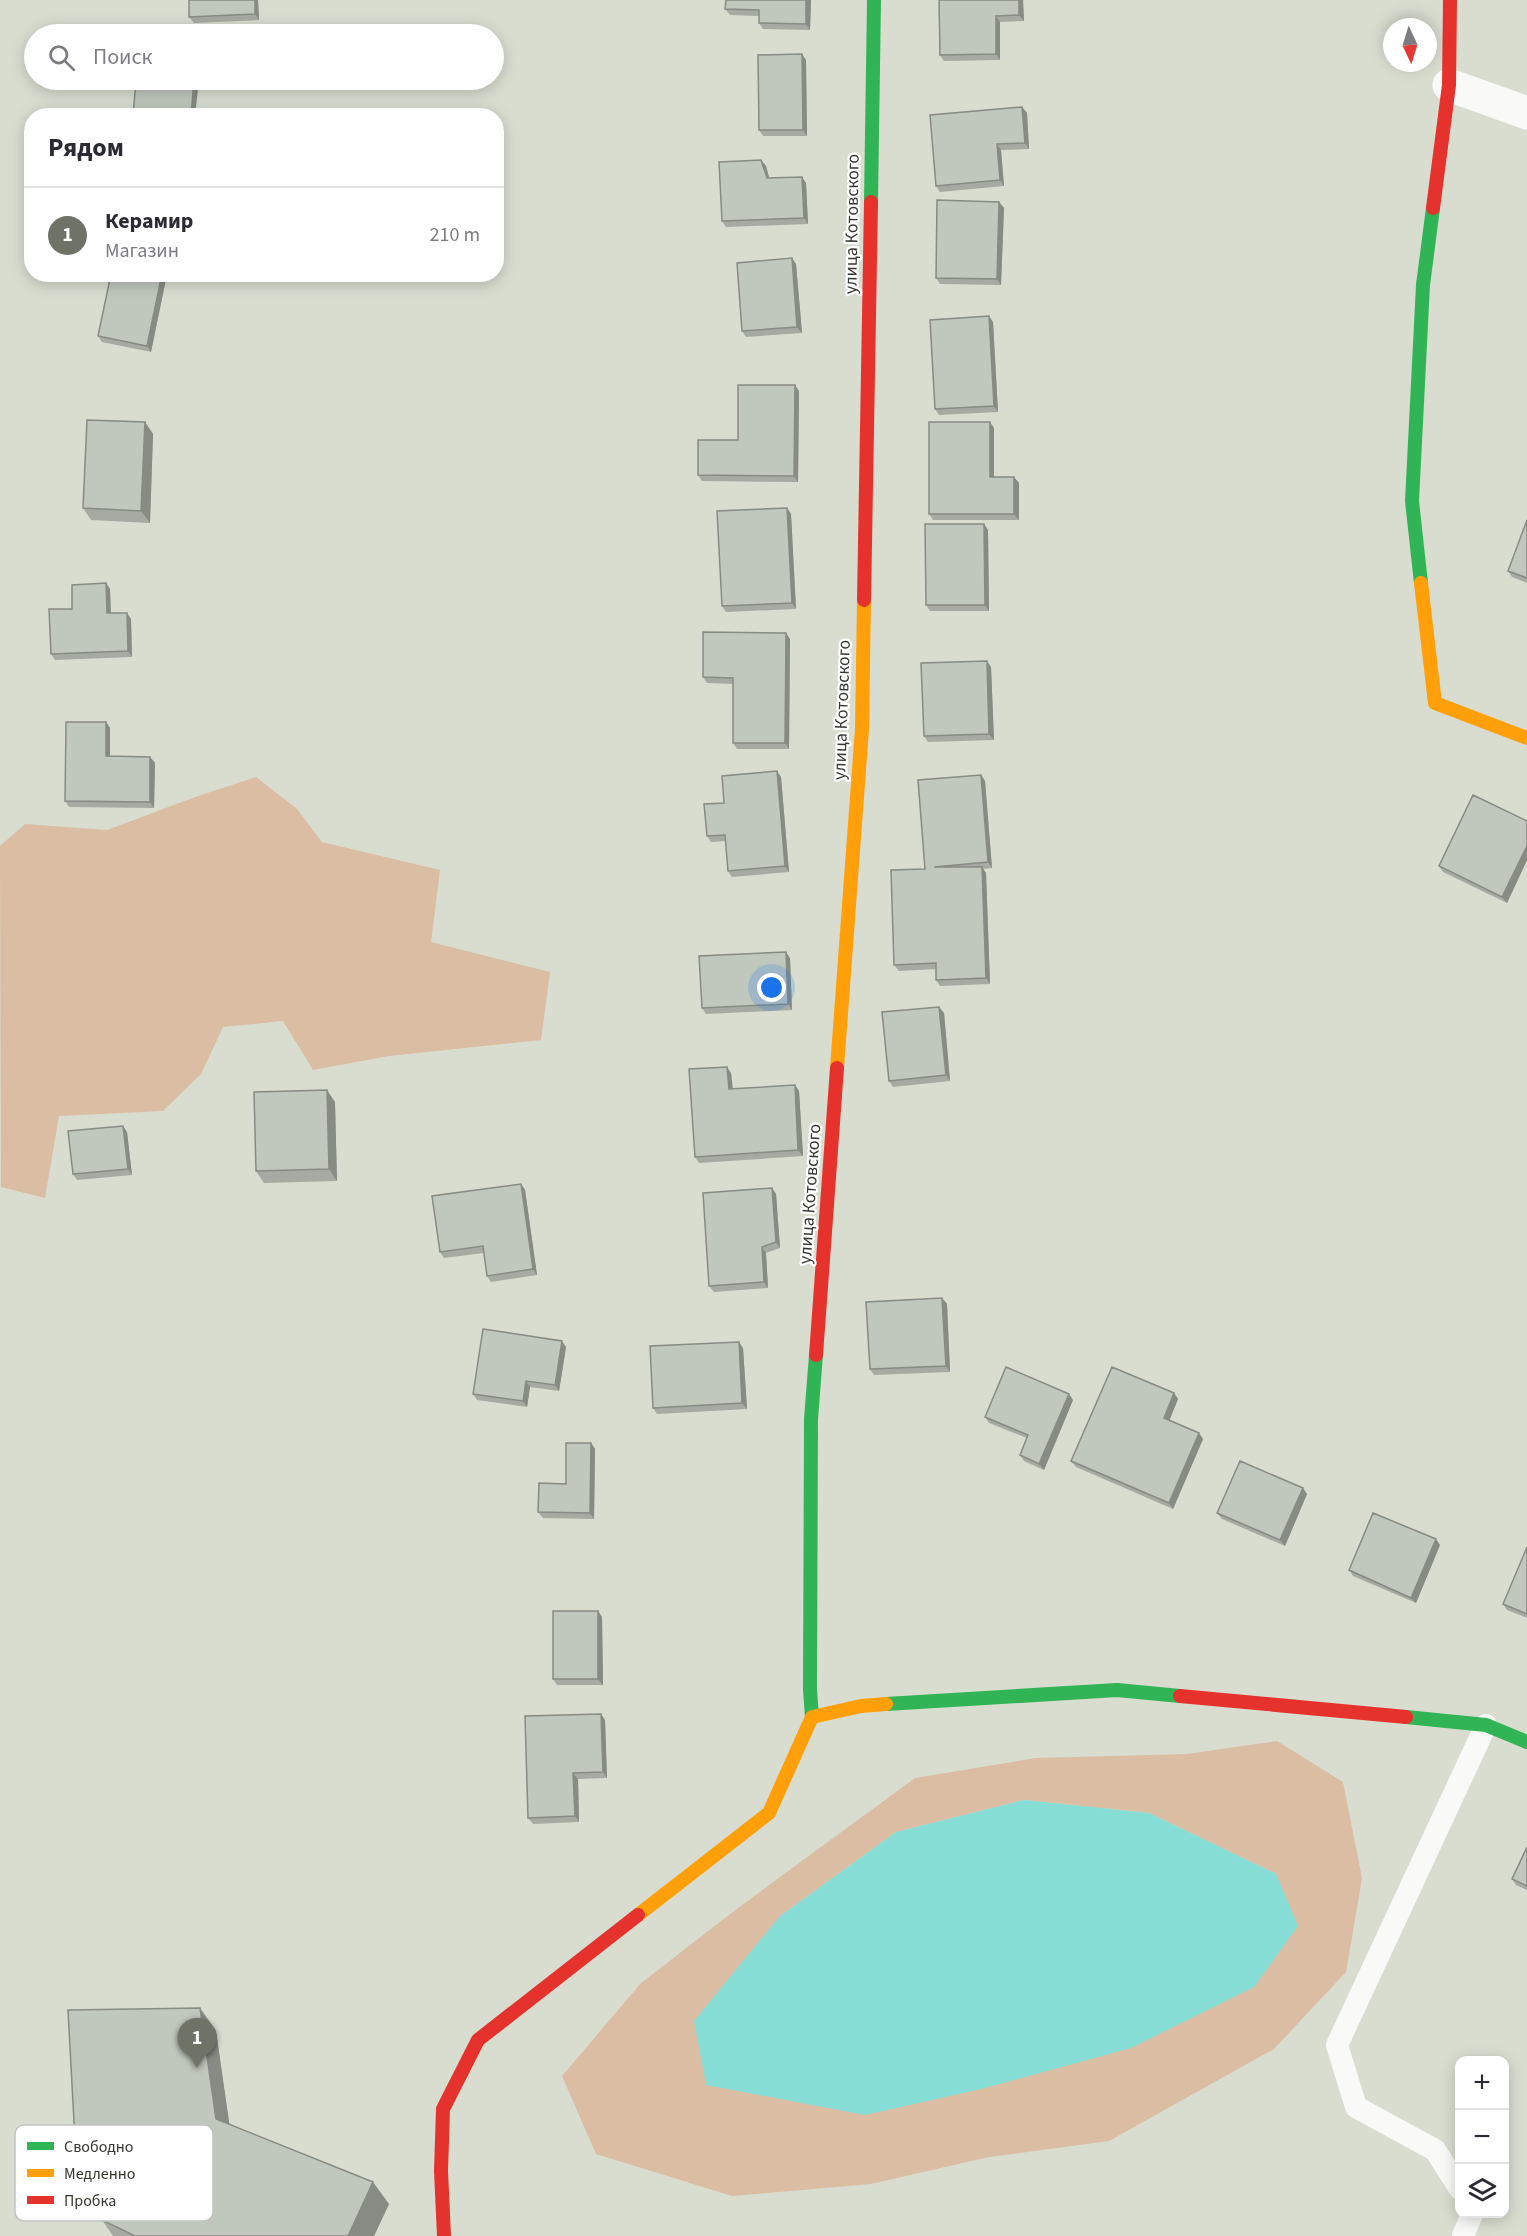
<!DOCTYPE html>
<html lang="ru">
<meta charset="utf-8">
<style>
body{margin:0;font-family:"Source Sans 3",sans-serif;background:#f7f7f7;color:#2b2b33}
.controls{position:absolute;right:18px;bottom:18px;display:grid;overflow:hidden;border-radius:12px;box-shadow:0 3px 15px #0003}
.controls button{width:54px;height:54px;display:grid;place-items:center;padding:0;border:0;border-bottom:2px solid #e1e1e2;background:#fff;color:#2b2b33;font:30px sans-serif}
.compass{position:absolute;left:1383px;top:18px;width:54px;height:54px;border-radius:50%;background:#fff;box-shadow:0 3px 15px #0003;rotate:176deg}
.you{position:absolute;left:772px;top:988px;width:21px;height:21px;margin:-15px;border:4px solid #fff;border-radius:50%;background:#1a73e8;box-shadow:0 0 0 9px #1a73e833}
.badge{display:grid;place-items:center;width:39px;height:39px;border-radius:50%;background:#6e7267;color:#fff;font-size:20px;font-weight:700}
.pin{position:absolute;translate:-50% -50px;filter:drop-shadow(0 2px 3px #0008)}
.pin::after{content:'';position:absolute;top:32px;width:21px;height:18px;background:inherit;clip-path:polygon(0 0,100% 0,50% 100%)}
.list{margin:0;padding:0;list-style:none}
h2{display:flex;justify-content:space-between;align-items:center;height:78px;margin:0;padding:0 24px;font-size:26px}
h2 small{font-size:20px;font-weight:400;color:#7c7c81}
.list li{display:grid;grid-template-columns:39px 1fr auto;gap:18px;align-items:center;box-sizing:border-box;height:96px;padding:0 24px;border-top:2px solid #e1e1e2}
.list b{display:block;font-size:22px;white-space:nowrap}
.list p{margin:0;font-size:20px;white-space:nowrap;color:#7c7c81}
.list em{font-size:20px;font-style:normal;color:#7c7c81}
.icon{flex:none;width:33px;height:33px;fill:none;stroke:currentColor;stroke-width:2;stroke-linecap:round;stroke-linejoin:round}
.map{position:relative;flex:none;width:1527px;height:2236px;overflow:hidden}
.search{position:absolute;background:#fff;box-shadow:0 3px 15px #0003;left:24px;top:24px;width:480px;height:66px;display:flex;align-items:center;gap:15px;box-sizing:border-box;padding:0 21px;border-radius:33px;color:#7c7c81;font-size:22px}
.panel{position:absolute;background:#fff;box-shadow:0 3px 15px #0003;left:24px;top:108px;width:480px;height:174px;border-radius:24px}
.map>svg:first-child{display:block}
.green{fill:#dabda2;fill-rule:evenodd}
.water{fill:#86ddd6}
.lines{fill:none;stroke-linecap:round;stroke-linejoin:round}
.lane{stroke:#f9faf8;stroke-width:22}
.street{stroke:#f9faf8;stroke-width:33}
.fast{stroke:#30b455;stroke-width:14}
.slow{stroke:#ff9f0a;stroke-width:14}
.jam{stroke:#e5322d;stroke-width:14}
.wall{fill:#a5aba3}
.shaded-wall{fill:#868b84}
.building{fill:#c0c7bd;stroke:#868b84;stroke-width:1.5}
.labels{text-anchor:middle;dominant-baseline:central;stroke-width:4.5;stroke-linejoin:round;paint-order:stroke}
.street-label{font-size:18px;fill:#35382f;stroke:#fff}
.key{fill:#fff;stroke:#c2c3c1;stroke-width:1.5}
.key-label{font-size:16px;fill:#35382f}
</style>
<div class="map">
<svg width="1527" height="2236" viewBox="0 0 1527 2236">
<rect width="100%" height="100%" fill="#d9ddd0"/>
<path class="green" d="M256 777 297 809 322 842 440 870 431 942 550 972 541 1040 389 1056 313 1070 283 1021 223 1027 201 1074 163 1111 59 1116 45 1198 1 1187 0 846 25 824 107 830 198 796Z
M1277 1741 1343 1782 1362 1878 1346 1972 1274 2049 1109 2141 989 2157 871 2184 732 2196 596 2154 562 2076 641 1983 738 1908 915 1778 1036 1758 1187 1754ZM1024 1800 1149 1813 1276 1874 780 1916 896 1832Z"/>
<path class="water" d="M1024 1800 1149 1813 1276 1874 1298 1926 1254 1987 1131 2048 981 2089 865 2115 706 2085 694 2021 780 1916 896 1832Z"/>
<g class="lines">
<path class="lane" d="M1460 2189 1435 2150 1356 2107 1337 2045 1486 1725
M1463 2236 1472 2214"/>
<path class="street" d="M1449 85 1527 113"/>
<path class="fast" d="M871 202 874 0
M1421 583 1412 501 1423 285 1433 208
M886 1704 1117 1690 1180 1696
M812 1717 810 1690 811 1419 816 1355
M1406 1717 1486 1725 1527 1742"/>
<path class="slow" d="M1421 583 1435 703 1527 738
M837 1068 862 729 864 600
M638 1915 769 1813 812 1717 861 1706 886 1704"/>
<path class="jam" d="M1433 208 1449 85 1450 0
M864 600 871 202
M816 1355 837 1068
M1180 1696 1406 1717
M444 2236 441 2171 443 2109 478 2040 638 1915"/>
</g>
<path class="wall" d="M189 0H258L259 20 194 23 189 17Z
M811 0 810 30 763 29 759 23V16L730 15 725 9Z
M939 0H1023L1024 21 1000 22V60L944 61 940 55Z
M806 60 807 136H763L759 130Z
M1022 107 1027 113 1029 149 1001 150 1004 186 940 192 936 186Z
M761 160 766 166 769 178 806 183 808 224 726 227 722 221Z
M999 202 1004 208 1001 285 940 284 936 278Z
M796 264 802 333 746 337 742 331Z
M111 274H167L151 352 102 342 98 336Z
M993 322 998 412 939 415 935 409Z
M799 391 798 482 702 481 698 475 738 440Z
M145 422 153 434 150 523 91 520 83 508Z
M994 428V477L1019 483V520H933L929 514Z
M787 508 791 514 796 609 726 612 722 606Z
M1527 520V583L1512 577 1508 571Z
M984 524 988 530 989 611H930L926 605Z
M106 583 110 589 111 613 131 619 132 657 55 660 51 654 72 609Z
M790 639 789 749H737L733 743V684L707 683 703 677Z
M991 667 994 740 928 742 924 736Z
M106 722 110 728V756L150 757 155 763 154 808 69 807 65 801Z
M981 775 985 781 992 868 983 869 986 873 990 984 940 986 936 980V969L899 971 894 965 925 869Z
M781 777 789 872 732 877 728 871 726 841 711 842 707 836 724 803Z
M1527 821V860L1507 903 1443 872 1439 866Z
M790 958 792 1010 706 1014 702 1008Z
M939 1007 944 1013 950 1081 893 1087 889 1081Z
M731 1073 733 1089 795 1085 799 1091 803 1156 699 1163 695 1157Z
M335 1102 337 1181 264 1183 256 1171Z
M127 1132 132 1175 77 1180 73 1174Z
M521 1184 525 1190 537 1275 491 1282 487 1276 484 1253 444 1258 440 1252Z
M772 1188 776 1194 780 1248 766 1253 768 1288 714 1292 709 1286Z
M942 1298 947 1304 950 1372 874 1375 870 1369Z
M566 1347 559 1391 530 1387 527 1407 477 1400 473 1394Z
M743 1348 747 1409 657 1414 653 1408Z
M1174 1393 1178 1399 1169 1420 1199 1433 1203 1439 1173 1509 1076 1467 1071 1461Z
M1073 1400 1044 1470 1024 1461 1020 1455 1027 1438 989 1423 985 1417Z
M591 1443 595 1449 594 1519 543 1518 538 1512 566 1484Z
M1307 1494 1285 1546 1222 1519 1217 1513Z
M1440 1545 1416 1603 1353 1576 1349 1570Z
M1527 1547V1618L1507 1610 1503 1604Z
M598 1611 602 1617 603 1685H557L553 1679Z
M605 1720 607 1778 578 1779 579 1822 533 1824 528 1818Z
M1527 1847V1890L1516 1885 1512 1879Z
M200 2008 216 2031 229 2125 389 2204 374 2236H113L102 2220Z"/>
<path class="shaded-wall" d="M255 0H258L259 20 255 14Z
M806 0H811L810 30 806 24Z
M1019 0H1023L1024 21 1019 15Z
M996 16 1000 22V60L996 54Z
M802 54 806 60 807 136 803 130Z
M194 80H199L195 116H191Z
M1022 107 1027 113 1029 149 1025 143Z
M997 144 1001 150 1004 186 1000 180Z
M761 160 766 166 771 184 767 178Z
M802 177 806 183 808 224 804 218Z
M999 202 1004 208 1001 285 997 279Z
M792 258 796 264 802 333 797 327Z
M162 274H167L151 352 147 346Z
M989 316 993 322 998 412 994 406Z
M795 385 799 391 798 482 794 476Z
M145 422 153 434 150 523 141 511Z
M990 422 994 428V483L990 477Z
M1014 477 1019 483V520L1014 514Z
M787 508 791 514 796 609 792 603Z
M984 524 988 530 989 611 985 605Z
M106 583 110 589 111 619 107 613Z
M127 613 131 619 132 657 128 651Z
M786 633 790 639 789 749 785 743Z
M987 661 991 667 994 740 989 734Z
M106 722 110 728V762L106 756Z
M150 757 155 763 154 808 150 802Z
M777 771 781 777 789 872 785 866Z
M981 775 985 781 992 868 988 862Z
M1527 846V860L1507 903 1502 897Z
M982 867 986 873 990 984 986 978Z
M786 952 790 958 792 1010 788 1004Z
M939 1007 944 1013 950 1081 946 1075Z
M727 1067 731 1073 733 1095 729 1089Z
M795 1085 799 1091 803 1156 798 1150Z
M327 1090 335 1102 337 1181 329 1169Z
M123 1126 127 1132 132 1175 128 1169Z
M521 1184 525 1190 537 1275 533 1269Z
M772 1188 776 1194 780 1248 776 1242Z
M762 1247 766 1253 768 1288 764 1282Z
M942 1298 947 1304 950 1372 946 1366Z
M562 1341 566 1347 559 1391 555 1385Z
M739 1342 743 1348 747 1409 742 1403Z
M526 1381 530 1387 527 1407 523 1401Z
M1174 1393 1178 1399 1168 1424 1164 1418Z
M1069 1394 1073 1400 1044 1470 1039 1464Z
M1199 1433 1203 1439 1173 1509 1169 1503Z
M591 1443 595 1449 594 1519 590 1513Z
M1303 1488 1307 1494 1285 1546 1280 1540Z
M1436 1539 1440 1545 1416 1603 1411 1598Z
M598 1611 602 1617 603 1685 598 1679Z
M601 1714 605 1720 607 1778 603 1772Z
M573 1773 578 1779 579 1822 575 1816Z
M200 2008 216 2031 232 2142 216 2119Z
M373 2182 389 2204 374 2236H348Z"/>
<path class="building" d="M189 0H255V14L189 17Z
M726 0H806V24L759 23V10L725 9Z
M939 0H1019V15L996 16V54L940 55Z
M802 54 803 130H759L758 55Z
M136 80H194L191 116H133Z
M1022 107 1025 143 997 144 1000 180 936 186 930 115Z
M761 160 767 178 802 177 804 218 722 221 719 162Z
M937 200 999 202 997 279 936 278Z
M792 258 797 327 742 331 737 263Z
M111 274H162L147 346 98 336Z
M989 316 994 406 935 409 930 320Z
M738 385H795L794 476 698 475V440H738Z
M87 420 145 422 141 511 83 508Z
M929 422H990V477H1014V514H929Z
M787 508 792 603 722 606 717 511Z
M1527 520V578L1508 571Z
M925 524H984L985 605H926Z
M106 583 107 613H127L128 651 51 654 49 609H72V585Z
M703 632 786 633 785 743H733V678L703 677Z
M987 661 989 734 924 736 921 663Z
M66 722H106V756L150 757V802L65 801Z
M777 771 785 866 728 871 725 835 707 836 704 804 724 803 722 776Z
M981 775 988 862 934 867H982L986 978 936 980V963L894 965 891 870 925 869 918 780Z
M1473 795 1527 821V846L1502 897 1439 866Z
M786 952 788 1004 702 1008 699 956Z
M939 1007 946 1075 889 1081 882 1012Z
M727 1067 729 1089 795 1085 798 1150 695 1157 689 1069Z
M327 1090 329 1169 256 1171 254 1092Z
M123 1126 128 1169 73 1174 68 1131Z
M521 1184 533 1269 487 1276 483 1246 440 1252 432 1196Z
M772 1188 776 1242 762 1247 764 1282 709 1286 703 1193Z
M942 1298 946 1366 870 1369 866 1302Z
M483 1329 562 1341 555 1385 526 1381 523 1401 473 1394Z
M739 1342 742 1403 653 1408 650 1346Z
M1006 1367 1069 1394 1039 1464 1020 1455 1028 1435 985 1417Z
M1112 1367 1174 1393 1164 1418 1199 1433 1169 1503 1071 1461Z
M566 1443H591L590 1513 538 1512 539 1483 566 1484Z
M1240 1461 1303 1488 1280 1540 1217 1513Z
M1373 1513 1436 1539 1411 1598 1349 1570Z
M1527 1547V1614L1503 1604Z
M553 1611H598V1679H553Z
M601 1714 603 1772 573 1773 575 1816 528 1818 525 1716Z
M1527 1847V1886L1512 1879Z
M200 2008 216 2119 373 2182 348 2236H135L102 2220 77 2178 68 2010Z"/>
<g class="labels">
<g class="street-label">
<text transform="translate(852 224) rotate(-89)">улица Котовского</text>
<text transform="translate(842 710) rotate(-88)">улица Котовского</text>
<text transform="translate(810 1194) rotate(-86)">улица Котовского</text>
</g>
</g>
<rect x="15" y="2125" width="198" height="96" rx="9" class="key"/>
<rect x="27" y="2142" width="27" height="8" fill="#30b455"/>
<rect x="27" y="2169" width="27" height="8" fill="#ff9f0a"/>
<rect x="27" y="2196" width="27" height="8" fill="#e5322d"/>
<g class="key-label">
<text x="64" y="2152">Свободно</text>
<text x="64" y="2179">Медленно</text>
<text x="64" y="2206">Пробка</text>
</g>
</svg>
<div class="controls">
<button>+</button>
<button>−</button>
<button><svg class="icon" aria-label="layers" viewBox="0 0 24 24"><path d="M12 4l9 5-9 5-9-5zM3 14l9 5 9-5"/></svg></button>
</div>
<svg class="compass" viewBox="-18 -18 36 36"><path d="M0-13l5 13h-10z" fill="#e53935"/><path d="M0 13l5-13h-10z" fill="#7c7c81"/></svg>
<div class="you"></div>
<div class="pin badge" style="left:197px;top:2068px">1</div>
<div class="search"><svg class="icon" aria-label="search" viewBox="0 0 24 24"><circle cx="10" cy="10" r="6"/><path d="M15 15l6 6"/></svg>Поиск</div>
<section class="panel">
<h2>Рядом<small></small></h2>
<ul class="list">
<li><span class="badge">1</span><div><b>Керамир</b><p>Магазин</p></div><em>210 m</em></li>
</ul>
</section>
</div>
